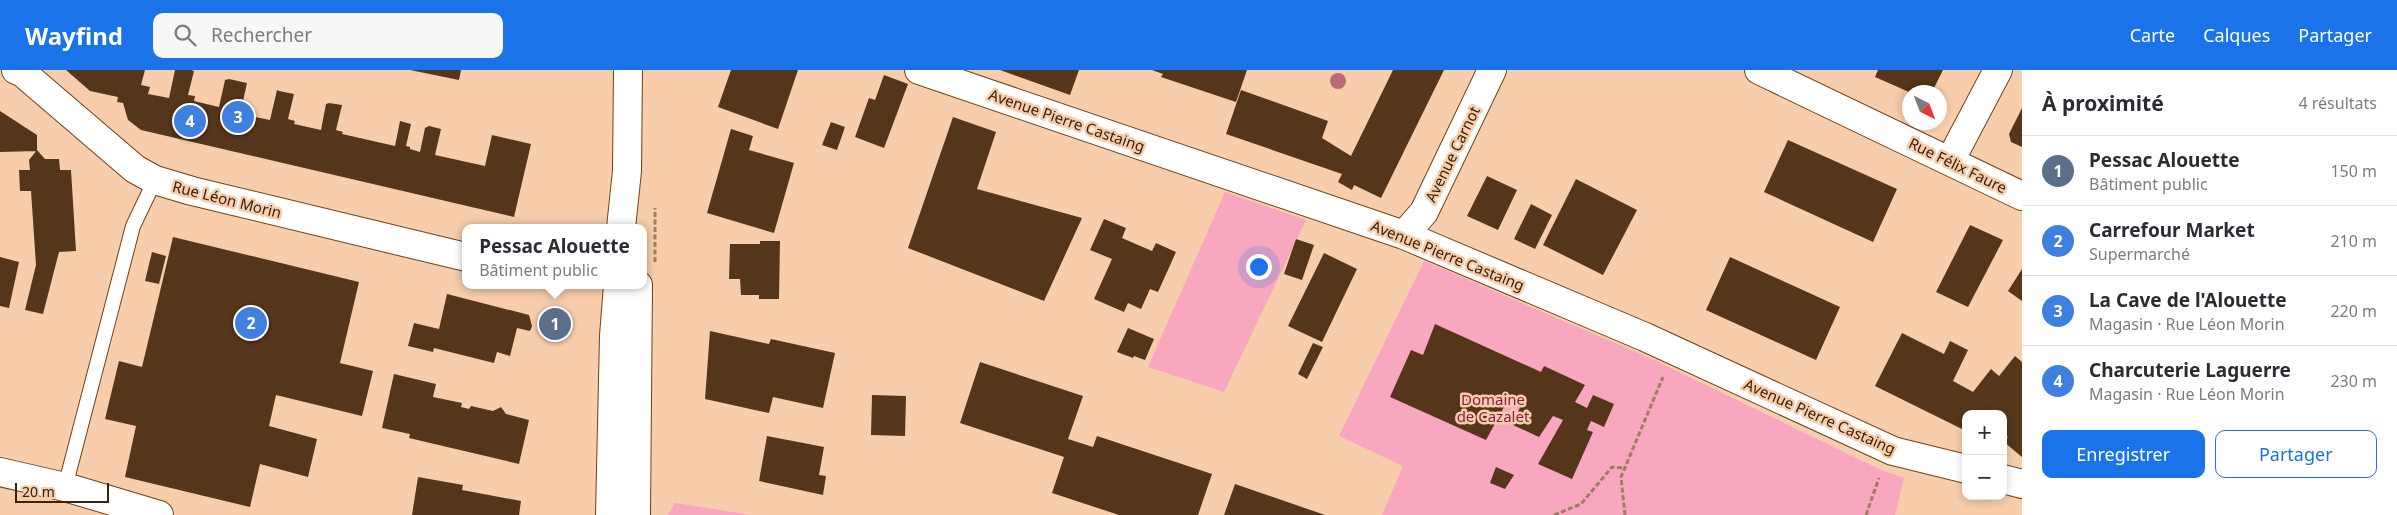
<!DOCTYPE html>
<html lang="fr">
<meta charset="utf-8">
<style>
body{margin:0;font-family:"Noto Sans",sans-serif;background:#f7f7f7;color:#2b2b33}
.controls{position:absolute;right:15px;bottom:15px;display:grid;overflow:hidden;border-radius:10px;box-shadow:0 2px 8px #0003}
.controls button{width:45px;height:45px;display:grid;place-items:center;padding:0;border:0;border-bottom:1px solid #e1e1e2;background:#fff;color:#2b2b33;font:25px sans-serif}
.compass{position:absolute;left:1902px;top:15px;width:45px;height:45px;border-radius:50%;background:#fff;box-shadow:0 2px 8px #0003;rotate:138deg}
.scale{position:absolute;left:15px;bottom:12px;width:94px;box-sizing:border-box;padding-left:5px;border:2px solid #3b2108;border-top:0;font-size:14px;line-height:18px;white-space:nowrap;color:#3b2108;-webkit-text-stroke:4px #f7cdab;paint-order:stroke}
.you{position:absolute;left:1258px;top:196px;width:18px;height:18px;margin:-12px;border:4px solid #fff;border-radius:50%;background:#1a73e8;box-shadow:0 0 0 8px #1a73e833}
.badge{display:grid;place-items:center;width:32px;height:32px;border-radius:50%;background:#1a73e8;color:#fff;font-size:16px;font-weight:700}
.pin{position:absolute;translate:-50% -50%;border:2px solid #fff;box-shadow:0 1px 5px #0006}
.popup{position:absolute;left:462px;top:154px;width:185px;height:65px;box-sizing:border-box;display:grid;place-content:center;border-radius:10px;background:#fff;filter:drop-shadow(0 1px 4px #0005);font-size:16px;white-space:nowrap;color:#7c7c81}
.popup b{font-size:19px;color:#2b2b33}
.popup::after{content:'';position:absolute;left:50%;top:100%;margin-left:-10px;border:10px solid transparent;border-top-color:#fff}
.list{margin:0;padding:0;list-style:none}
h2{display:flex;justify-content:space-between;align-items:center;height:65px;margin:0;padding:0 20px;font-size:21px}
h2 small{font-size:16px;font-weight:400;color:#7c7c81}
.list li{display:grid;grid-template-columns:32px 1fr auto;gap:15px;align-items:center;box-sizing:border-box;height:70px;padding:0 20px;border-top:1px solid #e1e1e2}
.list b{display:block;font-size:19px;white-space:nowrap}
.list p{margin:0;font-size:16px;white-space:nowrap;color:#7c7c81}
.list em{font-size:16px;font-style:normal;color:#7c7c81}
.actions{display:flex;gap:10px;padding:15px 20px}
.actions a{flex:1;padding:11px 0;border:1px solid #1a73e8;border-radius:10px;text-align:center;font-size:18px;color:#1a73e8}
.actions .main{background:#1a73e8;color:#fff}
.icon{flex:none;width:28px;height:28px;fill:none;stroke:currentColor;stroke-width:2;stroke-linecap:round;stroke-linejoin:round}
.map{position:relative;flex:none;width:2022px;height:445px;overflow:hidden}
header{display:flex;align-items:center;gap:30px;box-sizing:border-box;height:70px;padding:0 25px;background:#1a73e8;color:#fff}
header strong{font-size:24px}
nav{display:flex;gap:28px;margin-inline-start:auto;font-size:18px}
.search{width:350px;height:45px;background:#f7f7f7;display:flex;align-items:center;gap:12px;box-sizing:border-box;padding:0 18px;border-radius:10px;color:#7c7c81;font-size:19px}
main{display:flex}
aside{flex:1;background:#fff}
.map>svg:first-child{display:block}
.green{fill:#f9a6bf}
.building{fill:#55361a}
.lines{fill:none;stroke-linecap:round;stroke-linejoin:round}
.service-casing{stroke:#714215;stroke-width:16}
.minor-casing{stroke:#714215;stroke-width:30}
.primary-casing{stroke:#714215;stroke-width:30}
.path{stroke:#9f7d5f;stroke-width:3;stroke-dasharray:5 2.5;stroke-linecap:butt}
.service{stroke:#fff;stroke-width:14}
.minor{stroke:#fff;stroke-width:28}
.primary{stroke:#fff;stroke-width:28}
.tree{fill:#ba6c76}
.labels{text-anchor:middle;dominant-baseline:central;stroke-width:5;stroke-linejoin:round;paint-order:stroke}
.street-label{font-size:15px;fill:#3b2108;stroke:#f7cdab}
.park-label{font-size:15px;fill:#891d4b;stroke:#f7cdab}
</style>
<header>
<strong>Wayfind</strong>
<div class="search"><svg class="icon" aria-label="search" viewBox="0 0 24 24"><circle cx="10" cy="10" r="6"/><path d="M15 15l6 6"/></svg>Rechercher</div>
<nav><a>Carte</a><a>Calques</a><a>Partager</a></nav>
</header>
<main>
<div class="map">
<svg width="2022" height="445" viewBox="0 0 2022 445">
<rect width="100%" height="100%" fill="#f7cdab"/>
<path class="green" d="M1225 122 1306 150 1224 322 1148 297Z
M1424 191 1650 288 1881 400 1904 408 1895 445H1382L1403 396 1339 366Z
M675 433 751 445H668Z"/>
<path class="building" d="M66 0H145L141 15 150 17 148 24 169 28 175 0H191L194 1 188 25 195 26 194 31 219 37 225 10 229 9 247 13 241 40 247 41 246 45 270 50 277 20 279 21 294 24 288 49 295 51 294 54 321 60 326 34 329 33 342 35 336 60 343 62 342 64 395 76 400 51 411 54 406 76 410 77V79L420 82 425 58 429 56 441 59 435 85 485 96 492 65 531 74 514 147 141 60 128 50 123 33 117 32 118 27 90 21Z
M410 0H461L459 10Z
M731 0H798L778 59 718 37Z
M1000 0H1079L1070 25Z
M1152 0H1247L1236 32 1161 7 1163 4Z
M1393 0H1444L1381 128 1354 115 1352 120 1338 112 1342 104 1226 64 1241 20 1328 51 1322 68 1351 86Z
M1878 0H1943L1932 22H1909L1875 7Z
M884 5 908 14 884 78 855 67 869 28 875 30Z
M2022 38V77L2011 72 2009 64Z
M0 41 37 65V81L0 82Z
M953 47 996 62 977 119 1082 148 1044 231 908 178Z
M831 52 845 57 837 80 822 75Z
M731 59 753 66 749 80 794 93 774 163 707 143Z
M1788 70 1897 119 1873 172 1764 122Z
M37 80 45 89H59L60 100H71L76 181 59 182 43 244 25 240 36 195 31 121H20L19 100H30L29 90Z
M1487 106 1517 120 1498 160 1467 146Z
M1576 109 1637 140 1603 205 1543 175Z
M1531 134 1552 145 1535 179 1514 169Z
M1104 149 1126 158 1122 168 1152 181 1156 173 1176 182 1158 222 1150 219 1141 239 1128 233 1124 242 1094 229 1112 189 1090 180Z
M1970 155 2003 170 1968 237 1936 222Z
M173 167 359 212 340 293 373 301 362 346 276 325 269 356 317 369 308 407 260 394 250 437 125 407 136 356 105 349 119 291 142 297Z
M1296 169 1314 175 1302 210 1284 204Z
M760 171H780L779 229H759V225H741L740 209H729L730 174H760Z
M152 182 166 186 159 214 145 211Z
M1324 183 1357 199 1322 272 1288 256Z
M0 187 19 192 9 238 0 236Z
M1730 187 1840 237 1816 290 1706 240Z
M2022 199V231L2008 221Z
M447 224 529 245 532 256 530 261 517 258 510 286 497 282 494 293 434 278 433 282 408 276 414 253 439 259Z
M1435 254 1541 302 1544 296 1585 315 1575 332 1587 338 1593 325 1614 334 1604 357 1591 351 1587 360 1593 362 1572 409 1538 394 1563 350 1553 346 1539 367 1513 355 1522 332 1510 326 1486 370 1390 327 1411 280 1423 285Z
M1128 258 1154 269 1145 290 1134 286 1133 288 1117 282Z
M710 261 769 274 771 269 835 283 823 338 773 327 769 343 705 329Z
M1902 263 1944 284 1950 271 1968 280 1953 311 1973 322 1991 299 1999 306 2015 286 2022 292V387L2004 372 2008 367 2003 364V344H1966V361L1875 316Z
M1313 273 1323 277 1307 309 1298 304Z
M980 292 1083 326 1068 369 1093 377 1097 366 1212 404 1198 445H1119L1052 423 1064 387 960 353Z
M394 304 436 314 433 327 462 333 461 337 469 339 471 336 493 341 501 337 506 344 529 350 519 394 409 368 410 364 382 358Z
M872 325 906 326 905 366 871 365Z
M767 366 824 377 819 405 826 406 823 425 759 411Z
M1496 397 1514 405 1505 419 1490 413Z
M418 407 463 415 462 420 521 431 519 445H412Z
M1235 414 1325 445H1224Z"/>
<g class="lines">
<g class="service-casing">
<path id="service" d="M65 417 133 156 155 110"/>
</g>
<g class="minor-casing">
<path id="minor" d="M16 0 23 3 135 99 155 110 192 121 466 187
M919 0 1404 165 1645 267 1893 381 1966 399
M1759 0 2022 126
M1950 91 1998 0
M1404 165 1424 142 1492 0
M0 402 65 417 159 445
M2003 409 2022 414"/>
</g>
<g class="primary-casing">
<path id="primary" d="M621 158 627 101 628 0
M610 445 614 266 618 215
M636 445 638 215"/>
</g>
<path class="path" d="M655 192V138
M1554 445 1581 434 1612 397 1625 398
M1625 445 1621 407 1663 307
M1866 445 1879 408"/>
<use href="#service" class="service"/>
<use href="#minor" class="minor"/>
<use href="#primary" class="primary"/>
</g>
<circle class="tree" cx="1338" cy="11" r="8"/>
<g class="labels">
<g class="street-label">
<text transform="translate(1067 50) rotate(19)">Avenue Pierre Castaing</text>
<text transform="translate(1452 84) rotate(-64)">Avenue Carnot</text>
<text transform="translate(1958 95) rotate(26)">Rue Félix Faure</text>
<text transform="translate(227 129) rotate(14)">Rue Léon Morin</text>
<text transform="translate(1448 185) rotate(22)">Avenue Pierre Castaing</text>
<text transform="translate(1820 346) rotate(24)">Avenue Pierre Castaing</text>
</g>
<g class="park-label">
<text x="1493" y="329">Domaine<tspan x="1493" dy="17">de Cazalet</tspan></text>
</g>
</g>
</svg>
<div class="controls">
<button>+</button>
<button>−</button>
</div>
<svg class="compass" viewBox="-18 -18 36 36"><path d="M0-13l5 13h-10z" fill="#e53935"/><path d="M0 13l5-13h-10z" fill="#7c7c81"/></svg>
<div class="scale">20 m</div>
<div class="you"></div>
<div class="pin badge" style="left:555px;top:254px;background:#5c6f8a">1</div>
<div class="popup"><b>Pessac Alouette</b>Bâtiment public</div>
<div class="pin badge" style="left:251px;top:253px;background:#3f7fe0">2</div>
<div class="pin badge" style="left:238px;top:47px;background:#3f7fe0">3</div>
<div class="pin badge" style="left:190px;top:51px;background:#3f7fe0">4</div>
</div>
<aside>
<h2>À proximité<small>4 résultats</small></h2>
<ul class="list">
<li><span class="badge" style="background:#5c6f8a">1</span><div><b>Pessac Alouette</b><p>Bâtiment public</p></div><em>150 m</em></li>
<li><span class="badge" style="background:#3f7fe0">2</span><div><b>Carrefour Market</b><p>Supermarché</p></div><em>210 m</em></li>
<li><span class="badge" style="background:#3f7fe0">3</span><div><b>La Cave de l'Alouette</b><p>Magasin · Rue Léon Morin</p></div><em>220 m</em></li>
<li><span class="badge" style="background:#3f7fe0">4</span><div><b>Charcuterie Laguerre</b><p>Magasin · Rue Léon Morin</p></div><em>230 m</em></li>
</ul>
<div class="actions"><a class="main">Enregistrer</a><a>Partager</a></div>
</aside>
</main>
